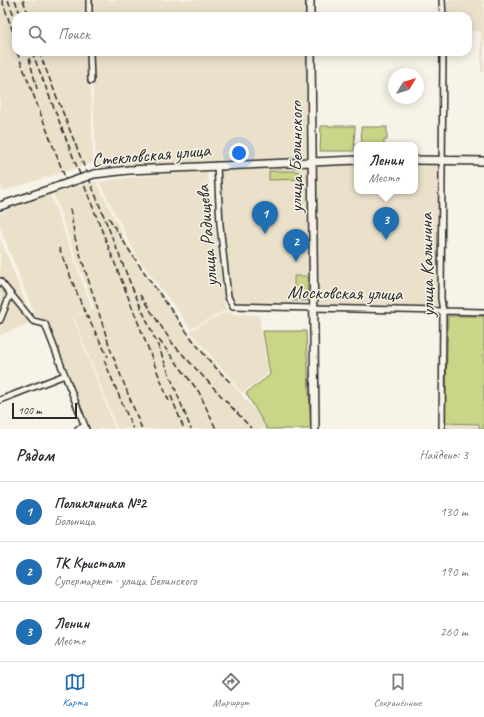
<!DOCTYPE html>
<html lang="ru">
<meta charset="utf-8">
<style>
body{margin:0;font-family:Caveat,sans-serif;background:#f7f7f7;color:#2b2b33}
.compass{position:absolute;left:388px;top:68px;width:36px;height:36px;border-radius:50%;background:#fff;box-shadow:0 2px 10px #0003;rotate:52deg}
.scale{position:absolute;left:12px;bottom:10px;width:65px;box-sizing:border-box;padding-left:4px;border:2px solid #2b2b2b;border-top:0;font-size:11px;line-height:14px;white-space:nowrap;color:#2b2b2b;-webkit-text-stroke:3px #f7f3e8;paint-order:stroke}
.you{position:absolute;left:239px;top:153px;width:14px;height:14px;margin:-10px;border:3px solid #fff;border-radius:50%;background:#1a73e8;box-shadow:0 0 0 6px #1a73e833}
.badge{display:grid;place-items:center;width:26px;height:26px;border-radius:50%;background:#1f6fb2;color:#fff;font-size:13px;font-weight:700}
.pin{position:absolute;translate:-50% -33px;filter:drop-shadow(0 1px 2px #0008)}
.pin::after{content:'';position:absolute;top:21px;width:14px;height:12px;background:inherit;clip-path:polygon(0 0,100% 0,50% 100%)}
.popup{position:absolute;left:354px;top:142px;width:64px;height:52px;box-sizing:border-box;display:grid;place-content:center;border-radius:8px;background:#fff;filter:drop-shadow(0 1px 3px #0005);font-size:13px;white-space:nowrap;color:#7c7c81}
.popup b{font-size:15px;color:#2b2b33}
.popup::after{content:'';position:absolute;left:50%;top:100%;margin-left:-8px;border:8px solid transparent;border-top-color:#fff}
.list{margin:0;padding:0;list-style:none}
h2{display:flex;justify-content:space-between;align-items:center;height:52px;margin:0;padding:0 16px;font-size:17px}
h2 small{font-size:13px;font-weight:400;color:#7c7c81}
.list li{display:grid;grid-template-columns:26px 1fr auto;gap:12px;align-items:center;box-sizing:border-box;height:60px;padding:0 16px;border-top:1px solid #e1e1e2}
.list b{display:block;font-size:15px;white-space:nowrap}
.list p{margin:0;font-size:13px;white-space:nowrap;color:#7c7c81}
.list em{font-size:13px;font-style:normal;color:#7c7c81}
.icon{flex:none;width:22px;height:22px;fill:none;stroke:currentColor;stroke-width:2;stroke-linecap:round;stroke-linejoin:round}
.map{position:relative;flex:none;width:484px;height:429px;overflow:hidden}
.search{position:absolute;background:#fff;box-shadow:0 2px 10px #0003;left:12px;right:12px;top:12px;height:44px;display:flex;align-items:center;gap:10px;box-sizing:border-box;padding:0 14px;border-radius:12px;color:#7c7c81;font-size:15px}
.sheet{height:232px;background:#fff}
nav{display:flex;justify-content:space-around;align-items:center;box-sizing:border-box;height:56px;border-top:1px solid #e1e1e2;background:#fff;font-size:11px;color:#7c7c81}
nav a{display:grid;justify-items:center;gap:2px}
nav .on{color:#1f6fb2}
.map>svg:first-child{display:block}
.built{fill:#ebe1cb}
.green{fill:#cad588;stroke:#7a805a}
.lines{fill:none;stroke-linecap:round;stroke-linejoin:round}
.street-casing{stroke:#2b2b2b;stroke-width:8}
.secondary-casing{stroke:#2b2b2b;stroke-width:10}
.street{stroke:#f7f3e8;stroke-width:5}
.secondary{stroke:#f7f3e8;stroke-width:7}
.rail{stroke:#2b2b2b;stroke-width:1.5;stroke-dasharray:6 3;stroke-linecap:butt}
.secondary-bridge-casing{stroke:#2b2b2b;stroke-width:10;stroke-linecap:butt}
.secondary-bridge{stroke:#f7f3e8;stroke-width:7}
.labels{text-anchor:middle;dominant-baseline:central;stroke-width:3;stroke-linejoin:round;paint-order:stroke}
.street-label{font-size:19px;fill:#2b2b2b;stroke:#f7f3e8}
</style>
<div class="map">
<svg width="484" height="429" viewBox="0 0 484 429">
<rect width="100%" height="100%" fill="#f7f3e8"/>
<filter id="ink" filterUnits="userSpaceOnUse"><feTurbulence type="fractalNoise" baseFrequency=".025" numOctaves="2"/><feDisplacementMap in="SourceGraphic" scale="8" xChannelSelector="R" yChannelSelector="G"/><feConvolveMatrix kernelMatrix="1 2 1 2 8 2 1 2 1" color-interpolation-filters="sRGB"/></filter>
<g filter="url(#ink)">
<path class="built" d="M0 0H309V16H16V52H90L93 163 3 191 0 183Z
M447 0H484V72H481V31H468V16H447Z
M91 52H309L310 160 96 167Z
M438 162 439 307 322 305 316 303 315 164 357 163V191H415V163Z
M311 164V275L293 276 294 306 234 304 229 298 222 224 220 166Z
M207 171 226 310 191 329 137 257 99 182 122 178Z
M96 181 135 259 187 330 260 417 265 429H117L74 317 94 308 53 193Z
M50 193 92 308 73 317 115 429H89L48 321 35 316 0 227V213Z
M0 238 31 315 0 275Z
M0 287 30 323 0 335Z
M227 311 233 314 259 315 268 374 242 393 190 331Z
M445 423 478 425V429H445Z"/>
<path class="green" d="M321 126H355L354 151H320Z
M361 127H387V140H384V145H362Z
M269 171H297L301 173 303 179 269 180Z
M294 276H307L308 301H294Z
M448 316H484V429H479V424L445 423Z
M263 331H306L311 429H267L246 393 270 375Z"/>
<g class="lines">
<g class="street-casing">
<path id="street" d="M89 0V16
M442 0 443 16
M90 52 91 81
M217 165 220 225 228 297 233 306 484 312
M0 281 33 321 45 324 86 429
M0 320 10 295
M0 400 65 375
M78 429 85 426
M442 429 443 312 441 298 443 52"/>
</g>
<g class="secondary-casing">
<path id="secondary" d="M310 0V16
M311 52 315 429
M415 160 484 161
M129 170 357 160
M0 206 30 196"/>
</g>
<use href="#street" class="street"/>
<use href="#secondary" class="secondary"/>
<path class="rail" d="M2 0 16 41
M8 0 16 21
M15 0 21 16
M23 0 29 16
M17 52 66 180
M32 52 170 404
M39 52 131 285 159 348 191 429
M29 58 37 89
M70 209 75 238 111 351 142 429
M109 218C125 245 143 271 162 297 183 327 204 358 231 383
M59 248 83 308 108 357
M140 295 173 344 251 428
M159 340 199 392 216 429
M104 360 133 429
M171 396 184 429"/>
<g class="secondary-bridge-casing">
<path id="secondary-bridge" d="M30 196 94 174 129 170"/>
</g>
<use href="#secondary-bridge" class="secondary-bridge"/>
</g>
</g>
<g class="labels">
<g class="street-label">
<text transform="translate(151 155) rotate(-5)">Стекловская улица</text>
<text transform="translate(296 157) rotate(-90)">улица Белинского</text>
<text transform="translate(207 236) rotate(-95)">улица Радищева</text>
<text transform="translate(427 265) rotate(-91)">улица Калинина</text>
<text transform="translate(345 293) rotate(1)">Московская улица</text>
</g>
</g>
</svg>
<svg class="compass" viewBox="-18 -18 36 36"><path d="M0-13l5 13h-10z" fill="#e53935"/><path d="M0 13l5-13h-10z" fill="#7c7c81"/></svg>
<div class="scale">100 m</div>
<div class="you"></div>
<div class="pin badge" style="left:265px;top:234px">1</div>
<div class="pin badge" style="left:296px;top:262px">2</div>
<div class="pin badge" style="left:386px;top:240px">3</div>
<div class="popup"><b>Ленин</b>Место</div>
<div class="search"><svg class="icon" aria-label="search" viewBox="0 0 24 24"><circle cx="10" cy="10" r="6"/><path d="M15 15l6 6"/></svg>Поиск</div>
</div>
<section class="sheet">
<h2>Рядом<small>Найдено: 3</small></h2>
<ul class="list">
<li><span class="badge">1</span><div><b>Поликлиника №2</b><p>Больница</p></div><em>130 m</em></li>
<li><span class="badge">2</span><div><b>ТК Кристалл</b><p>Супермаркет · улица Белинского</p></div><em>190 m</em></li>
<li><span class="badge">3</span><div><b>Ленин</b><p>Место</p></div><em>260 m</em></li>
</ul>
</section>
<nav>
<a class="on"><svg class="icon" aria-label="map" viewBox="0 0 24 24"><path d="M3 6l6-2 6 2 6-2v14l-6 2-6-2-6 2zM9 4v14M15 6v14"/></svg>Карта</a>
<a><svg class="icon" aria-label="directions" viewBox="0 0 24 24"><path d="M12 3l9 9-9 9-9-9zM9 14v-3h6M13 9l2 2-2 2"/></svg>Маршрут</a>
<a><svg class="icon" aria-label="saved" viewBox="0 0 24 24"><path d="M7 4h10v16l-5-4-5 4z"/></svg>Сохранённые</a>
</nav>
